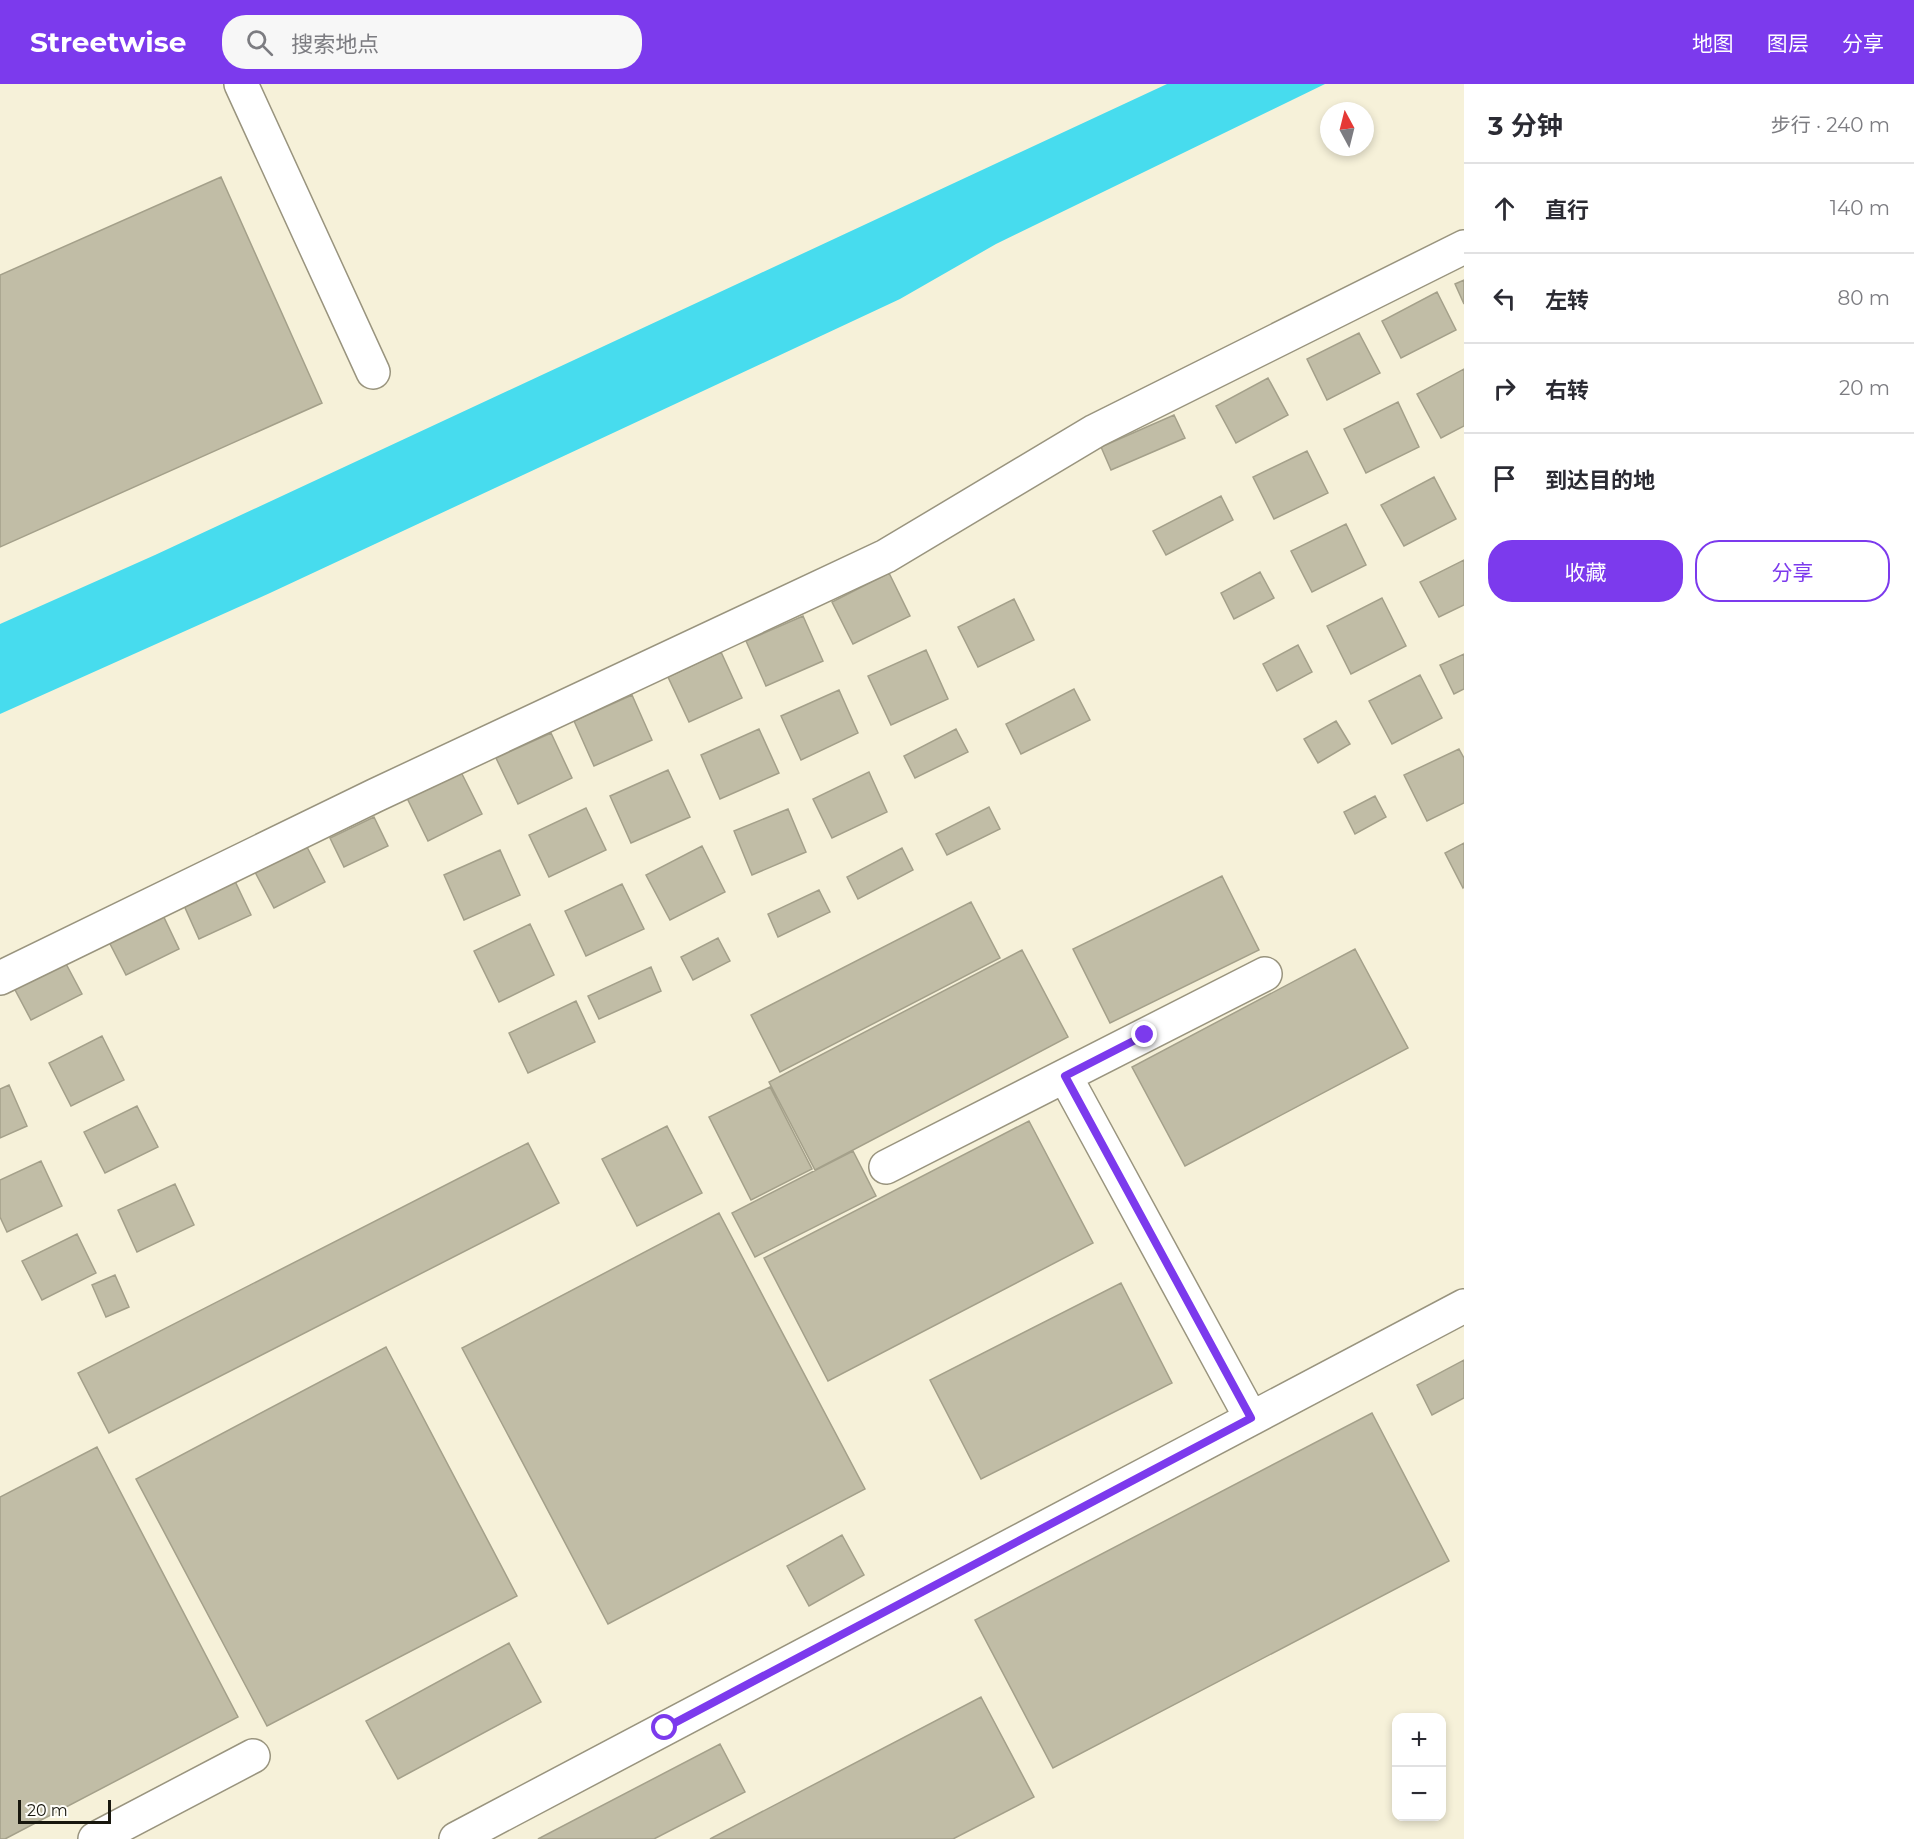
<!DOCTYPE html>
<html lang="zh">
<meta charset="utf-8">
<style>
body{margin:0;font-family:Montserrat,"Noto Sans SC",sans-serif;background:#f7f7f7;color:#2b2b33}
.controls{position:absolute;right:18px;bottom:18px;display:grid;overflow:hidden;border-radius:12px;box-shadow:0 3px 9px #0003}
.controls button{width:54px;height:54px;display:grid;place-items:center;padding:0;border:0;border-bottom:2px solid #e1e1e2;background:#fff;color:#2b2b33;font:30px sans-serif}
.compass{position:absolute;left:1320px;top:18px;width:54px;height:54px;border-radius:50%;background:#fff;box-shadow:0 3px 9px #0003;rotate:353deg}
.scale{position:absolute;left:18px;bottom:15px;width:93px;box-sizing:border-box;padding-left:6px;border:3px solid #18170e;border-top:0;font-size:16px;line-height:21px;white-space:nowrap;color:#18170e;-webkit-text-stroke:4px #fffef9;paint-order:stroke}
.stop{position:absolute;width:18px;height:18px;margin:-14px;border:4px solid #7c3aed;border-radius:50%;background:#fff}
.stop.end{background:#7c3aed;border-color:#fff;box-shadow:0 2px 6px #0008}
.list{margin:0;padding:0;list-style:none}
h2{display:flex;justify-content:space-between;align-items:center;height:78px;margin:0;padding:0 24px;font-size:26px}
h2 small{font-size:20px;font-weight:400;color:#7c7c81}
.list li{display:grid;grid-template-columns:39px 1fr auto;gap:18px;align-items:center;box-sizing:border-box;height:90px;padding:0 24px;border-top:2px solid #e1e1e2}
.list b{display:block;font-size:22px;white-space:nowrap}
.list em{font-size:20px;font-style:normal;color:#7c7c81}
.actions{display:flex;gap:12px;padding:18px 24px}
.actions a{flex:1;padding:14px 0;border:2px solid #7c3aed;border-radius:24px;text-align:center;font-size:21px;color:#7c3aed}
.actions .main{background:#7c3aed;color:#fff}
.icon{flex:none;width:33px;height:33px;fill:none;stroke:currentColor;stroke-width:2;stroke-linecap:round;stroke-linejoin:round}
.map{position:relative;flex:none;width:1464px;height:1755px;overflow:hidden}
header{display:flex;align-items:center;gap:36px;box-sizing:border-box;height:84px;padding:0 30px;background:#7c3aed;color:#fff}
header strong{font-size:28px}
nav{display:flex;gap:33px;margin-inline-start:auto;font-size:21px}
.search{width:420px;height:54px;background:#f7f7f7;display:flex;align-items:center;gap:15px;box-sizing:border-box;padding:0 21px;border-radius:24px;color:#7c7c81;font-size:22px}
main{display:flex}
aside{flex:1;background:#fff}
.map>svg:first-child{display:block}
.water{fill:#47dcee}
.building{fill:#c1bda6;stroke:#a4a08a;stroke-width:1.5}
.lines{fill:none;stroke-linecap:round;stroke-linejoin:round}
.minor-casing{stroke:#99947e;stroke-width:36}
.minor{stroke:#fff;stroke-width:33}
.route{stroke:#7c3aed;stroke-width:8}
</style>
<header>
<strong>Streetwise</strong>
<div class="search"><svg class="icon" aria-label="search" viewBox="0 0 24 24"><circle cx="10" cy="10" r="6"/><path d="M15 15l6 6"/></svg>搜索地点</div>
<nav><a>地图</a><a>图层</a><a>分享</a></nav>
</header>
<main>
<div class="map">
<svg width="1464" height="1755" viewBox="0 0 1464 1755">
<rect width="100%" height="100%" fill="#f6f1d9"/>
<path class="water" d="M1167 0H1325L996 160 900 215 270 509 0 630V540L155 471Z"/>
<path class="building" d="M221 93 322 319 0 463V191Z
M1464 196V220L1455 200Z
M1437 208 1456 246 1401 274 1382 237Z
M1359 249 1380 289 1327 316 1307 275Z
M1464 285V342L1441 354 1417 310Z
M1268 294 1288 331 1236 359 1216 322Z
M1398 318 1419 363 1366 389 1344 345Z
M1174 331 1185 354 1111 386 1101 363Z
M1307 367 1328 409 1274 435 1253 393Z
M1434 393 1456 435 1404 462 1381 421Z
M1221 412 1233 436 1166 471 1153 447Z
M1346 440 1366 481 1312 508 1291 467Z
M1464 476V521L1439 533 1420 498Z
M1260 488 1274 514 1234 535 1221 509Z
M889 489 910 532 853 560 832 518Z
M1382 514 1406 562 1351 590 1327 542Z
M1014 515 1034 556 978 583 958 543Z
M803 532 823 577 766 602 746 557Z
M1298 561 1312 588 1277 607 1263 580Z
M926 566 948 615 891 641 868 592Z
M721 568 742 614 689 638 668 593Z
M1464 570V605L1454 610 1440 581Z
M1420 591 1442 634 1392 660 1369 617Z
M1074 605 1090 636 1021 670 1006 640Z
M839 606 858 649 801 676 781 632Z
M632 611 652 656 594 682 574 637Z
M1336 637 1350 660 1318 679 1304 655Z
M759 645 779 689 720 715 701 671Z
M956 645 968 668 915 694 904 672Z
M551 649 572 694 518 720 496 674Z
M1459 665 1464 674V719L1427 737 1404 691Z
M668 686 690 733 631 759 610 712Z
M461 688 482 730 428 757 407 714Z
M869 688 887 728 832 754 813 715Z
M1375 712 1386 733 1355 750 1344 728Z
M989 723 1000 745 947 771 936 750Z
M586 724 606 766 549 793 529 751Z
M788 725 806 768 752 791 734 747Z
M374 733 388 762 344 783 330 754Z
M1464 759V803L1463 804 1445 769Z
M306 761 325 798 274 824 255 788Z
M702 762 725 808 670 836 646 791Z
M902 764 913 786 858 815 847 793Z
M500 766 520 811 464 836 444 791Z
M1222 792 1259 866 1110 939 1073 865Z
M233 793 251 831 199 855 182 817Z
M622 800 644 845 586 872 565 827Z
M819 806 830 828 778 853 768 830Z
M971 818 1000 874 780 988 751 931Z
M160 825 179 865 126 891 106 852Z
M530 840 554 891 499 918 474 867Z
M718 854 730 877 693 896 681 873Z
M1355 865 1408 964 1185 1082 1132 983Z
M1022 866 1068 953 815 1086 769 998Z
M64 876 82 910 31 936 13 902Z
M651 883 661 907 599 935 588 912Z
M576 917 595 958 528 989 509 949Z
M102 952 124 996 71 1022 49 979Z
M9 1001 27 1042 0 1054V1005Z
M770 1003 812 1085 751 1116 709 1033Z
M137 1022 158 1063 105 1089 84 1048Z
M1029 1037 1093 1159 828 1297 764 1174Z
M667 1042 702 1109 637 1142 602 1075Z
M528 1059 559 1119 109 1349 78 1289Z
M853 1067 876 1112 755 1173 732 1129Z
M41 1077 62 1122 7 1148 0 1133V1096Z
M175 1100 194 1141 137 1168 118 1126Z
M719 1129 865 1405 608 1540 462 1264Z
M77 1150 96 1189 42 1216 22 1177Z
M115 1191 129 1223 106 1233 92 1201Z
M1121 1199 1172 1299 981 1395 930 1296Z
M386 1263 517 1512 267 1642 136 1395Z
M1464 1276V1314L1432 1331 1417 1301Z
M1372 1329 1449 1477 1053 1684 975 1536Z
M97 1363 238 1633 5 1755H0V1413Z
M842 1451 864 1491 809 1522 787 1482Z
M509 1559 541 1618 398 1695 366 1637Z
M981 1613 1034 1713 953 1755H710Z
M720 1660 745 1708 654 1755H538Z"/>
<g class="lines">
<g class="minor-casing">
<path id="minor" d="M241 0 373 288
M0 894 376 711 886 472 1095 347 1464 163
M1065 992 1251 1334
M886 1083 1265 890
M95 1755 253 1672
M456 1755 1464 1222"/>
</g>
<use href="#minor" class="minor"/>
</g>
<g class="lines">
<path class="route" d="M665 1644 1251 1334 1065 992 1145 951"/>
</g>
</svg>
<div class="controls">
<button>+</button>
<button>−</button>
</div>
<svg class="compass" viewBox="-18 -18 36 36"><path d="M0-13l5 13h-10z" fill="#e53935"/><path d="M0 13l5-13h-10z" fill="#7c7c81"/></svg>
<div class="scale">20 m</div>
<div class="stop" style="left:665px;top:1644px"></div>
<div class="stop end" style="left:1145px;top:951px"></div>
</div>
<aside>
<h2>3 分钟<small>步行 · 240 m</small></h2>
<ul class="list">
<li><svg class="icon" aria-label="ahead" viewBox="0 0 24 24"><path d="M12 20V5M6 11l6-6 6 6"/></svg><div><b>直行</b></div><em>140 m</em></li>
<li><svg class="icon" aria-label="left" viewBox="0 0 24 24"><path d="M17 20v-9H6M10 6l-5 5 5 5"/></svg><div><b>左转</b></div><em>80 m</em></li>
<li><svg class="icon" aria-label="right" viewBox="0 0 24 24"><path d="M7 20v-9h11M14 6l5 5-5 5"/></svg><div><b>右转</b></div><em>20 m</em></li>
<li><svg class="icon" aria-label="arrive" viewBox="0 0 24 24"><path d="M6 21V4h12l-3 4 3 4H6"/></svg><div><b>到达目的地</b></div></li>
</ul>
<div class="actions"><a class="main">收藏</a><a>分享</a></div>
</aside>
</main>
